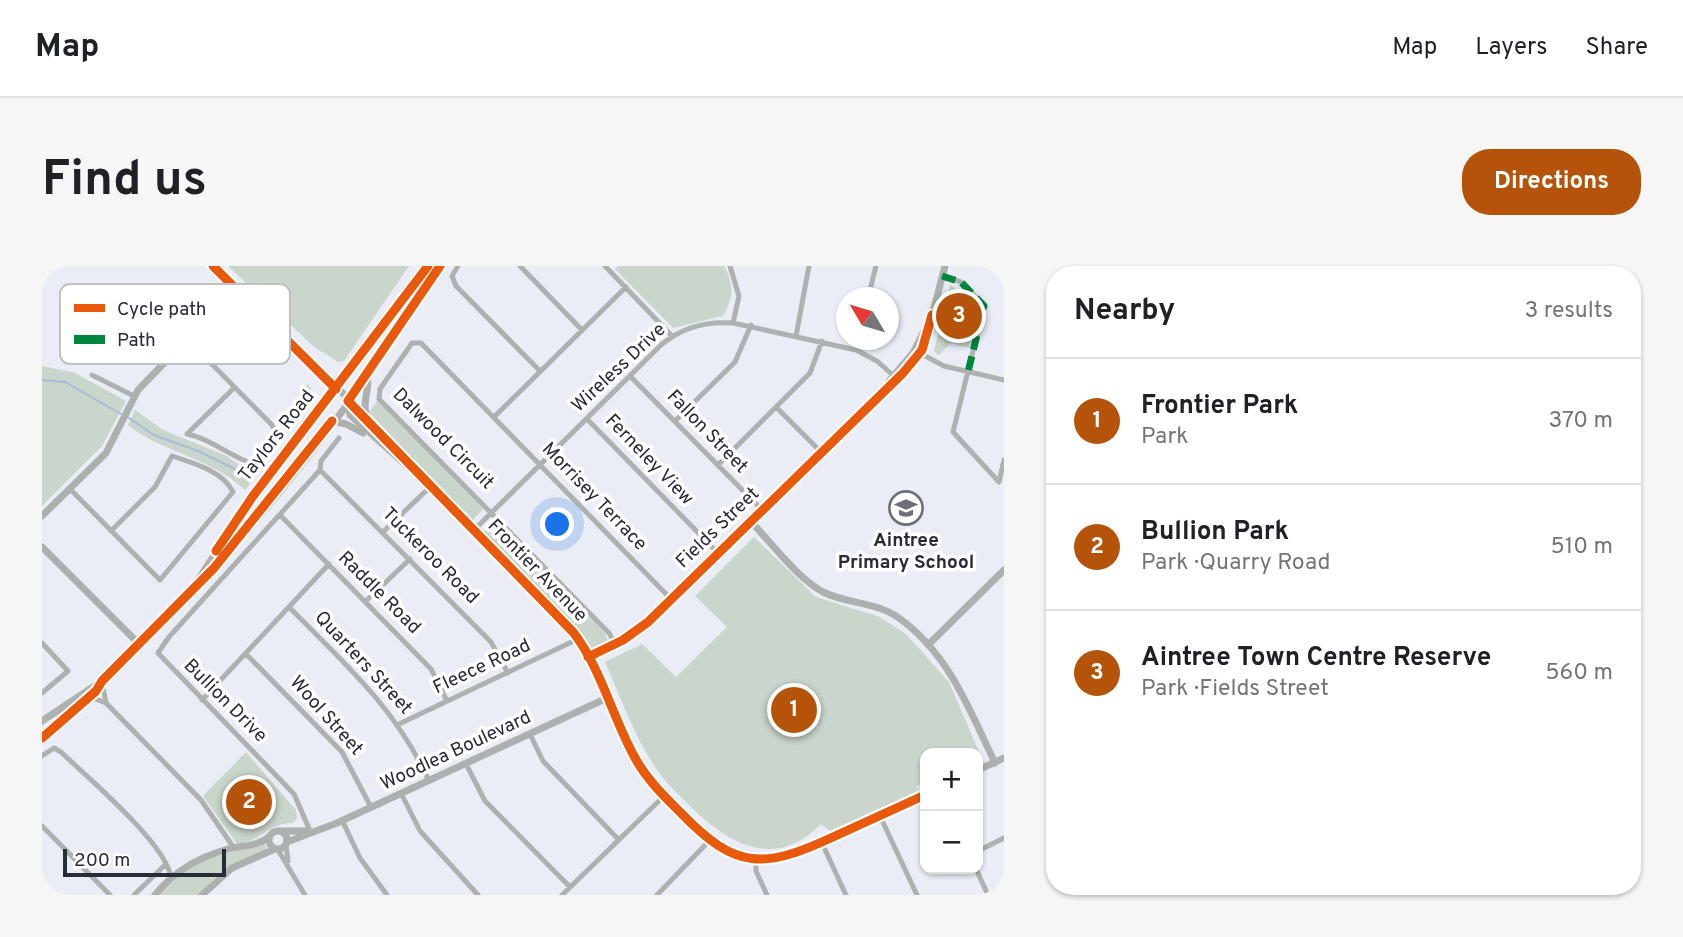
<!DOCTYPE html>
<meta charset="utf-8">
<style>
body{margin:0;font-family:Overpass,sans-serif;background:#f6f6f6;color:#202124}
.controls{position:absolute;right:21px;bottom:21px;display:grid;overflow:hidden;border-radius:14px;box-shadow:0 2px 5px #0004}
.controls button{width:63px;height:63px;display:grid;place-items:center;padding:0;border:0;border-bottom:2px solid #e0e0e0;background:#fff;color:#202124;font:35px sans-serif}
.compass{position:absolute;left:794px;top:21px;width:63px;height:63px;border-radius:50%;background:#fff;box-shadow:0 2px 5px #0004;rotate:308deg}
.scale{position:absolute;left:21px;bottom:18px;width:163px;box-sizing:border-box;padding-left:7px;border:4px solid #282c37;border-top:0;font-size:19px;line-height:24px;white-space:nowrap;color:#282c37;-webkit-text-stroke:5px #fff;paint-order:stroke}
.you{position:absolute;left:516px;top:259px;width:24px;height:24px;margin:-18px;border:5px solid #fff;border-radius:50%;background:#1a73e8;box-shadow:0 0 0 10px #1a73e833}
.badge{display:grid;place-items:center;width:46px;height:46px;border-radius:50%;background:#b45309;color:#fff;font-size:23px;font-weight:700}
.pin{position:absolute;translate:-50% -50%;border:4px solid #fff;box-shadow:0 2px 7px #0006}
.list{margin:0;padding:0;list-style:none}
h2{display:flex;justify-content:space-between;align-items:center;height:91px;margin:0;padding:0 28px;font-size:30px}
h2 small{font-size:23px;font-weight:400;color:#757577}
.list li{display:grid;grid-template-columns:46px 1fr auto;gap:21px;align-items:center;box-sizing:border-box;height:126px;padding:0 28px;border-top:2px solid #e0e0e0}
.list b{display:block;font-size:26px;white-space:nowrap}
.list p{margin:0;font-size:23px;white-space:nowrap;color:#757577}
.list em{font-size:23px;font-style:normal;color:#757577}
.map{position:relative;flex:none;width:962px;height:629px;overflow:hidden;border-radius:28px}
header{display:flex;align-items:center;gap:42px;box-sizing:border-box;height:98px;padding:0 35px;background:#fff;border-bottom:2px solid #e0e0e0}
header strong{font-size:33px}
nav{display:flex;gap:38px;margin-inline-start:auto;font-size:24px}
.intro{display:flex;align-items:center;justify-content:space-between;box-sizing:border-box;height:168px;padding:0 42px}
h1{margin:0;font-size:49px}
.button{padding:18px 32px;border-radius:28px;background:#b45309;color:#fff;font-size:24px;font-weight:700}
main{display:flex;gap:42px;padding:0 42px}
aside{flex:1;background:#fff;border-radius:28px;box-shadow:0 2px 5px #0004}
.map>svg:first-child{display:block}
.green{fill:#cad5cb}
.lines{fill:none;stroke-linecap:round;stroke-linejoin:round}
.stream{stroke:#aeb9d9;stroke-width:2}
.street{stroke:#adb1af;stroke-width:5}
.secondary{stroke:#acb1af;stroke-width:7}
.quiet{stroke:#00873e;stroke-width:7;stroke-dasharray:14 7;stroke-linecap:butt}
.cycleway-casing{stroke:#fff;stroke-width:13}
.cycleway{stroke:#e8590c;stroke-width:9}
.labels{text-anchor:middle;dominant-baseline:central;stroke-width:7;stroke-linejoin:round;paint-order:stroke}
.street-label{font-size:19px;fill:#282c37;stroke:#fff}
.poi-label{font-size:19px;font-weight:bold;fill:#282c37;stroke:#fff}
.key{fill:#fff;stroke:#bec0c3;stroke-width:2}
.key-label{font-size:19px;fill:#282c37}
</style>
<header>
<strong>Map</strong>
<nav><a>Map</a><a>Layers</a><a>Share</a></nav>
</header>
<div class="intro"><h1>Find us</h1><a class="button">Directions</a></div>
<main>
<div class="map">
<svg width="962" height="629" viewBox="0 0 962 629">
<rect width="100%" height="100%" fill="#eaedf6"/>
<path class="green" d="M186 0H367L302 95 296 96 271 80Z
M576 0H682C692 19 692 31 681 50L631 62 573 3Z
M908 19 937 40 927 82 909 77 897 89 892 85Z
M0 100 33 107 84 135 60 180 0 240Z
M266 118 269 123 260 147 244 168 238 157 268 128 262 122Z
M336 134 441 243 430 255 327 146Z
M93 144 121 164 185 190 213 211 203 224C169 191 122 188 86 159Z
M454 256 562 366 566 375 547 383 537 366 441 266Z
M712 271 774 331 838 351 864 368 907 416 939 490 936 492V487H883V516L874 520 876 525 788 565 779 558C732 606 685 577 646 538 634 526 620 513 611 498 591 467 578 430 563 396L600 378 634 411 685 361 653 330Z
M204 486 254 544 255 552 251 557C224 557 222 575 195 578L161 530Z
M223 577 225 583 175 610 156 629H115L133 611 164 593Z"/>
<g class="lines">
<path class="stream" d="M0 114 23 116 79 148
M84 150 112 169 156 185 191 202 206 215"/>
<path class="street" d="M416 0 410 10 414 20 498 105
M478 0 540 64
M563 0 630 70
M688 0 697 30 691 57
M900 10 919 16 942 40 911 166 957 216 962 194
M826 32 834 0
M754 70 767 0
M145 73 230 159C239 174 224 186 215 199 190 193 171 173 145 168L192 122
M876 86 902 100 962 114
M50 109 92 130
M588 110 720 244
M735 142 779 186
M452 151 584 21
M545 153 676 287
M633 155 693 96 709 59
M676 199 768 107 780 75
M278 204 449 376 466 407
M278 204 279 195 297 172
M27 222 118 314 191 226C181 205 151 197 130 190L113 221 69 265
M238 249 389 403 405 435
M432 264 619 79C640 61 664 55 691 57L814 84 835 95 853 111
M341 266 389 220
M324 335 368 293
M247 341C302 397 354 442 387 515
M0 377 26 405 0 427
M573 378 567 367 337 133 338 123 370 77H379L629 333
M204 388 300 486 329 541
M60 416 64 437
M48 431 64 437 159 534 192 582
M160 434 287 298
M357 458 536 373
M488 468 501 495 576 573
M0 490 12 482 19 486C45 511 125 578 129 612
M424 498 443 535 528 621
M359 527 378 565 436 629
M838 550 875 629
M300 554 318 592 345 629
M0 560 68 629
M269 567 252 528 116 387 127 371 278 204
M780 577 804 629
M244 579 246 595
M236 584 263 629
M936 585 962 572
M714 594V605L725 629
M934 603 946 629
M92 629 123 599
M520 629 622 530
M615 629 667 575"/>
<path class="secondary" d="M171 0 314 140 528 362 542 381 599 504 667 575 686 585 714 594 744 591 883 529
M847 115 871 87 884 61
M306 135 308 149 385 218
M324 148C320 133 329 122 325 108
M290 155 304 158 321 167
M0 250 64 187 96 124 194 23
M708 255C731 278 753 310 781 326 805 338 835 336 857 352 907 388 927 443 953 497
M0 281 98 379
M154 317 211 230 386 0
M886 379 962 304
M546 391 581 374 606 356 861 107 883 77 903 0
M0 455 60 415
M0 472 54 425 60 415C188 299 308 147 398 0
M936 504 962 492
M227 574a9 9 0 1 1 18 0a9 9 0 1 1-18 0Z
M238 565H264
M245 576 295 557 565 432
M113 629C131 606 157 591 186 583 201 579 214 581 227 571
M160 629 190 602 233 583"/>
<path class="quiet" d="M900 10 919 16 942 40 926 106"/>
<g class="cycleway-casing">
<path id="cycleway" d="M171 0 294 123
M398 0 306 135 531 366C559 402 570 450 592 490 604 513 622 530 640 548 694 604 722 603 791 571 822 557 853 543 883 529
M174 285 211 230 386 0
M546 391 581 374 606 356 861 107 880 84 890 49
M0 472 54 425 60 415 172 302 290 155"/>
</g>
<use href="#cycleway" class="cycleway"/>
</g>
<defs>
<g id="school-ring" transform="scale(1.75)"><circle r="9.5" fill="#fff" stroke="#6c707a" stroke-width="1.5"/><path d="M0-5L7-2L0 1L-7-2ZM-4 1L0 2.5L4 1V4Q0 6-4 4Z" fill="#6c707a"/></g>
</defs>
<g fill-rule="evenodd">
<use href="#school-ring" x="864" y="242"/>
</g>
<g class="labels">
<g class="street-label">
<text transform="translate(577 102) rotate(-43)">Wireless Drive</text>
<text transform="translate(665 166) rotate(46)">Fallon Street</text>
<text transform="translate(235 170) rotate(-52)">Taylors Road</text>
<text transform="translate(401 173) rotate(45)">Dalwood Circuit</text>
<text transform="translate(607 194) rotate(46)">Ferneley View</text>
<text transform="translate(552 231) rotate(46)">Morrisey Terrace</text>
<text transform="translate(676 262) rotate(-44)">Fields Street</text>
<text transform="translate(388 290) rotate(45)">Tuckeroo Road</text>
<text transform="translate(495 305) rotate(46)">Frontier Avenue</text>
<text transform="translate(337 327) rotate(45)">Raddle Road</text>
<text transform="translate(321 397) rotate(47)">Quarters Street</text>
<text transform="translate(440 401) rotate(-25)">Fleece Road</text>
<text transform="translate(183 435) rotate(45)">Bullion Drive</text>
<text transform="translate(284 450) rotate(48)">Wool Street</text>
<text transform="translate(414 485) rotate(-25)">Woodlea Boulevard</text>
</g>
<g class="poi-label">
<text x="864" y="275">Aintree<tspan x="864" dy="22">Primary School</tspan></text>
</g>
</g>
<rect x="18" y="18" width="230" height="80" rx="10" class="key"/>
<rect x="32" y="38" width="31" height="8" fill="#e8590c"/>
<rect x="32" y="69" width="31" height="9" fill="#00873e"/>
<g class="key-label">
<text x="75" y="49">Cycle path</text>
<text x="75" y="80">Path</text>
</g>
</svg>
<div class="controls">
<button>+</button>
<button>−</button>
</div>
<svg class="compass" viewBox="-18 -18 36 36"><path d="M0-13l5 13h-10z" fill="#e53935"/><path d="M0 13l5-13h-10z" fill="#757577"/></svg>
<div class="scale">200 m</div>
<div class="you"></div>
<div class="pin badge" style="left:752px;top:444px">1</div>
<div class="pin badge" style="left:207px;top:536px">2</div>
<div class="pin badge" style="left:917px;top:50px">3</div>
</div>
<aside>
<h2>Nearby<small>3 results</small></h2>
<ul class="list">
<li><span class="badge">1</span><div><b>Frontier Park</b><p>Park</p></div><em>370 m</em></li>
<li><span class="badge">2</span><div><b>Bullion Park</b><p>Park · Quarry Road</p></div><em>510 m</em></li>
<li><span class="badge">3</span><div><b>Aintree Town Centre Reserve</b><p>Park · Fields Street</p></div><em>560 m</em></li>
</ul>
</aside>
</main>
